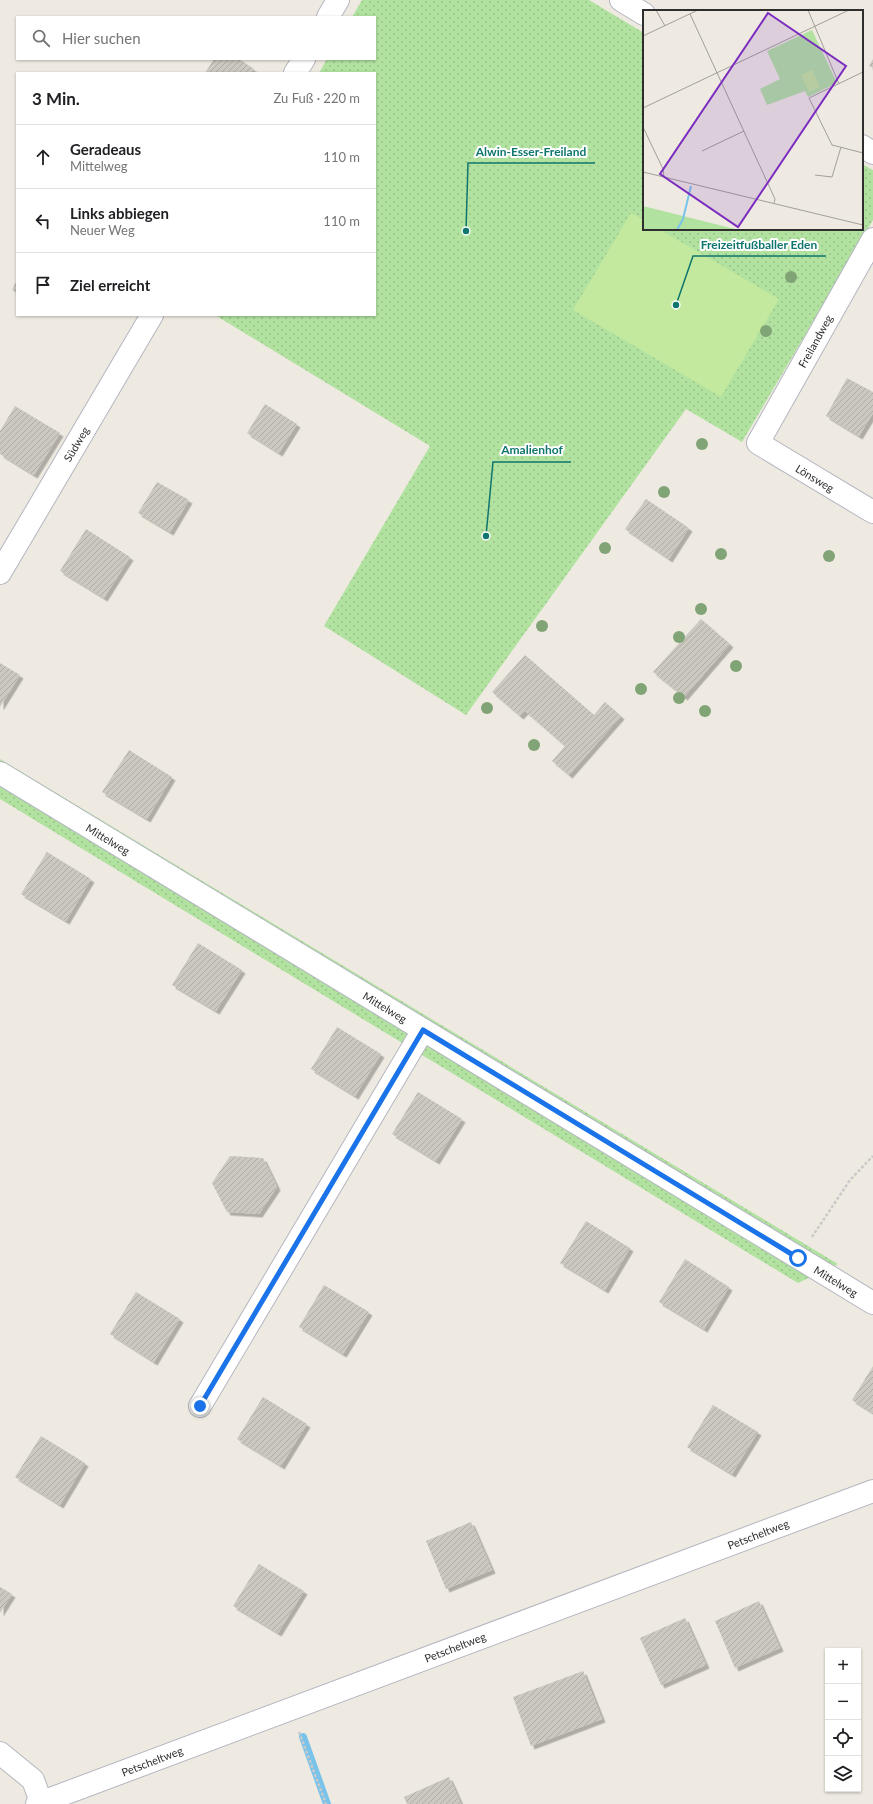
<!DOCTYPE html>
<html lang="de">
<meta charset="utf-8">
<style>
body{margin:0;font-family:Lato,sans-serif;background:#f6f6f6;color:#202124}
.controls{position:absolute;right:12px;bottom:12px;display:grid;overflow:hidden;border-radius:0px;box-shadow:0 1px 3px #0004}
.controls button{width:36px;height:36px;display:grid;place-items:center;padding:0;border:0;border-bottom:1px solid #e0e0e0;background:#fff;color:#202124;font:20px sans-serif}
.stop{position:absolute;width:12px;height:12px;margin:-9px;border:3px solid #1a73e8;border-radius:50%;background:#fff}
.stop.end{background:#1a73e8;border-color:#fff;box-shadow:0 1px 4px #0008}
.list{margin:0;padding:0;list-style:none}
h2{display:flex;justify-content:space-between;align-items:center;height:52px;margin:0;padding:0 16px;font-size:17px}
h2 small{font-size:13px;font-weight:400;color:#757577}
.list li{display:grid;grid-template-columns:26px 1fr auto;gap:12px;align-items:center;box-sizing:border-box;height:64px;padding:0 16px;border-top:1px solid #e0e0e0}
.list b{display:block;font-size:15px;white-space:nowrap}
.list p{margin:0;font-size:13px;white-space:nowrap;color:#757577}
.list em{font-size:13px;font-style:normal;color:#757577}
.icon{flex:none;width:22px;height:22px;fill:none;stroke:currentColor;stroke-width:2;stroke-linecap:round;stroke-linejoin:round}
.map{position:relative;flex:none;width:873px;height:1804px;overflow:hidden}
.search{position:absolute;background:#fff;box-shadow:0 1px 3px #0004;left:16px;top:16px;width:360px;height:44px;display:flex;align-items:center;gap:10px;box-sizing:border-box;padding:0 14px;border-radius:0px;color:#757577;font-size:15px}
.panel{position:absolute;background:#fff;box-shadow:0 1px 3px #0004;left:16px;top:72px;width:360px;height:244px;border-radius:0px}
.map>svg:first-child{display:block}
.grass{fill:url(#grass-dots)}
.pitch{fill:#c2e99d}
.lines{fill:none;stroke-linecap:round;stroke-linejoin:round}
.stream{stroke:#79c3eb;stroke-width:8}
.building{fill:url(#building-hatch);filter:url(#shadow)}
.minor-casing{stroke:#b4b6c0;stroke-width:24}
.path{stroke:#c9c9c9;stroke-width:2.5;stroke-dasharray:3 2;stroke-linecap:butt}
.minor{stroke:#fff;stroke-width:22}
.tree{fill:#81a476}
.route{stroke:#1a73e8;stroke-width:5}
.labels{text-anchor:middle;dominant-baseline:central;stroke-width:4;stroke-linejoin:round;paint-order:stroke}
.street-label{font-size:11px;fill:#2e2e2e;stroke:#fff}
.inset-river{fill:none;stroke:#79c3eb;stroke-width:2}
.inset-road{fill:none;stroke:#a19f99;stroke-width:1}
.view{fill:#7b2cbf;fill-opacity:0.15;stroke:#7b2cbf;stroke-width:2}
.inset-edge{fill:none;stroke:#2e2e2e;stroke-width:2}
.leader{fill:none;stroke:#0f766e;stroke-width:1.5}
.callout-dot{fill:#0f766e;stroke:#fff;stroke-width:1.5}
.callout-label{font-size:12px;text-anchor:middle;font-weight:bold;fill:#0f766e;stroke:#fff;stroke-width:4;stroke-linejoin:round;paint-order:stroke}
</style>
<div class="map">
<svg width="873" height="1804" viewBox="0 0 873 1804">
<defs>
<pattern id="grass-dots" width="8" height="8" patternUnits="userSpaceOnUse"><rect width="8" height="8" fill="#b1e2a0"/><path d="M2 2h.1M6 6h.1" fill="none" stroke="#99c28a" stroke-width="1.8" stroke-linecap="round"/></pattern>
<pattern id="building-hatch" width="6" height="6" patternUnits="userSpaceOnUse"><rect width="6" height="6" fill="#cac8bf"/><path d="M-1 1l2-2M0 6l6-6M5 7l2-2" fill="none" stroke="#aeaca4"/></pattern>
<filter id="shadow"><feDropShadow dx="3.5" dy="3.5" stdDeviation="0" flood-color="#0004"/></filter>
</defs>
<rect width="100%" height="100%" fill="#eeeae1"/>
<path class="grass" d="M362 0H589L644 33V229H862V164L873 170V220L742 442 686 409 466 715 324 626 430 446 215 315H375V73H319L327 59H375V17H352Z
M0 759 838 1264 798 1283 0 799Z"/>
<path class="pitch" d="M631 213 644 220V229H659L779 299 721 397 573 310Z"/>
<g class="lines">
<path class="stream" d="M303 1737 327 1804"/>
</g>
<path class="building" d="M214 59H239L254 69 252 73H205Z
M873 59V68L869 66Z
M17 280V293L12 290Z
M847 378 873 392V413L859 436 826 416Z
M265 404 297 424 279 453 247 433Z
M15 406 60 433 34 475 0 454V431Z
M157 482 189 500 170 532 138 513Z
M646 499 689 528 669 559 625 529Z
M86 529 130 557 104 598 60 571Z
M701 619 730 644 684 697 653 672Z
M525 655 594 715 605 702 621 716 569 775 552 761 565 746 525 711 520 716 492 692Z
M0 663 20 675 0 707Z
M129 750 172 777 147 819 102 792Z
M47 852 91 879 66 921 21 894Z
M198 943 242 970 216 1011 172 985Z
M337 1027 381 1054 355 1096 311 1069Z
M418 1092 462 1119 436 1161 392 1134Z
M230 1156 263 1158 277 1187 259 1214 227 1212 212 1183Z
M586 1221 630 1248 605 1290 560 1263Z
M685 1259 729 1287 704 1329 659 1302Z
M324 1285 369 1312 343 1354 299 1327Z
M136 1292 180 1319 154 1362 110 1334Z
M873 1366V1413L852 1400Z
M263 1397 307 1424 281 1466 237 1439Z
M713 1405 758 1432 732 1474 687 1447Z
M41 1436 85 1463 60 1505 15 1477Z
M471 1522 492 1570 446 1589 426 1541Z
M259 1564 304 1591 278 1633 233 1606Z
M0 1587 12 1594 0 1613Z
M759 1601 780 1648 735 1668 715 1621Z
M685 1618 706 1665 661 1685 640 1638Z
M583 1671 602 1719 531 1746 513 1697Z
M449 1777 461 1804H407L404 1797Z"/>
<g class="lines">
<g class="minor-casing">
<path id="minor" d="M621 0 644 14
M328 17 338 0
M295 73 304 59
M862 146 873 153
M873 239 758 443 873 512
M0 573 152 315
M0 773 873 1303
M200 1406 423 1030
M0 1753 33 1780 41 1802
M37 1804 873 1491"/>
</g>
<path class="path" d="M812 1237 850 1180 873 1156
M299 1732 326 1804"/>
<use href="#minor" class="minor"/>
</g>
<g class="tree">
<circle cx="791" cy="277" r="6"/>
<circle cx="766" cy="331" r="6"/>
<circle cx="702" cy="444" r="6"/>
<circle cx="664" cy="492" r="6"/>
<circle cx="605" cy="548" r="6"/>
<circle cx="721" cy="554" r="6"/>
<circle cx="829" cy="556" r="6"/>
<circle cx="701" cy="609" r="6"/>
<circle cx="542" cy="626" r="6"/>
<circle cx="679" cy="637" r="6"/>
<circle cx="736" cy="666" r="6"/>
<circle cx="641" cy="689" r="6"/>
<circle cx="679" cy="698" r="6"/>
<circle cx="487" cy="708" r="6"/>
<circle cx="705" cy="711" r="6"/>
<circle cx="534" cy="745" r="6"/>
</g>
<g class="lines">
<path class="route" d="M200 1406 423 1030 798 1258"/>
</g>
<g class="labels">
<g class="street-label">
<text transform="translate(815 341) rotate(-61)">Freilandweg</text>
<text transform="translate(76 444) rotate(-59)">Südweg</text>
<text transform="translate(815 478) rotate(31)">Lönsweg</text>
<text transform="translate(108 839) rotate(31)">Mittelweg</text>
<text transform="translate(385 1007) rotate(31)">Mittelweg</text>
<text transform="translate(836 1281) rotate(31)">Mittelweg</text>
<text transform="translate(758 1534) rotate(-21)">Petscheltweg</text>
<text transform="translate(455 1647) rotate(-21)">Petscheltweg</text>
<text transform="translate(152 1761) rotate(-21)">Petscheltweg</text>
</g>
</g>
<g transform="translate(643 10)">
<rect width="220" height="220" fill="#eeeae1"/>
<path d="M169 20 194 73 165 87 162 81 124 95 117 79 137 69 124 41ZM0 196 96 220H0Z" fill="#b1e2a0"/>
<path d="M169 60 177 77 166 82 158 65Z" fill="#c2e99d"/>
<path class="inset-river" d="M34 220 40 209 48 176"/>
<path class="inset-road" d="M13 0 22 16M165 0 196 74M47 4 132 189 131 193M0 26 55 0M220 62 166 88 189 135 220 143M0 98 206 0M0 117 20 159 21 167M59 141 101 121M0 162 220 215M172 165 189 167 198 137"/>
<path class="view" d="M125 3 203 56 95 217 17 164Z"/>
<rect width="220" height="220" class="inset-edge"/>
</g>
<path class="leader" d="M466 231L468 163H595M676 305L693 256H826M486 536L493 462H571"/>
<g class="callout-dot">
<circle cx="466" cy="231" r="4"/>
<circle cx="676" cy="305" r="4"/>
<circle cx="486" cy="536" r="4"/>
</g>
<g class="callout-label">
<text x="531" y="156">Alwin-Esser-Freiland</text>
<text x="759" y="249">Freizeitfußballer Eden</text>
<text x="532" y="454">Amalienhof</text>
</g>
</svg>
<div class="controls">
<button>+</button>
<button>−</button>
<button><svg class="icon" aria-label="locate" viewBox="0 0 24 24"><circle cx="12" cy="12" r="6"/><path d="M12 2v4M12 18v4M2 12h4M18 12h4"/></svg></button>
<button><svg class="icon" aria-label="layers" viewBox="0 0 24 24"><path d="M12 4l9 5-9 5-9-5zM3 14l9 5 9-5"/></svg></button>
</div>
<div class="stop" style="left:798px;top:1258px"></div>
<div class="stop end" style="left:200px;top:1406px"></div>
<div class="search"><svg class="icon" aria-label="search" viewBox="0 0 24 24"><circle cx="10" cy="10" r="6"/><path d="M15 15l6 6"/></svg>Hier suchen</div>
<section class="panel">
<h2>3 Min.<small>Zu Fuß · 220 m</small></h2>
<ul class="list">
<li><svg class="icon" aria-label="ahead" viewBox="0 0 24 24"><path d="M12 20V5M6 11l6-6 6 6"/></svg><div><b>Geradeaus</b><p>Mittelweg</p></div><em>110 m</em></li>
<li><svg class="icon" aria-label="left" viewBox="0 0 24 24"><path d="M17 20v-9H6M10 6l-5 5 5 5"/></svg><div><b>Links abbiegen</b><p>Neuer Weg</p></div><em>110 m</em></li>
<li><svg class="icon" aria-label="arrive" viewBox="0 0 24 24"><path d="M6 21V4h12l-3 4 3 4H6"/></svg><div><b>Ziel erreicht</b></div></li>
</ul>
</section>
</div>
